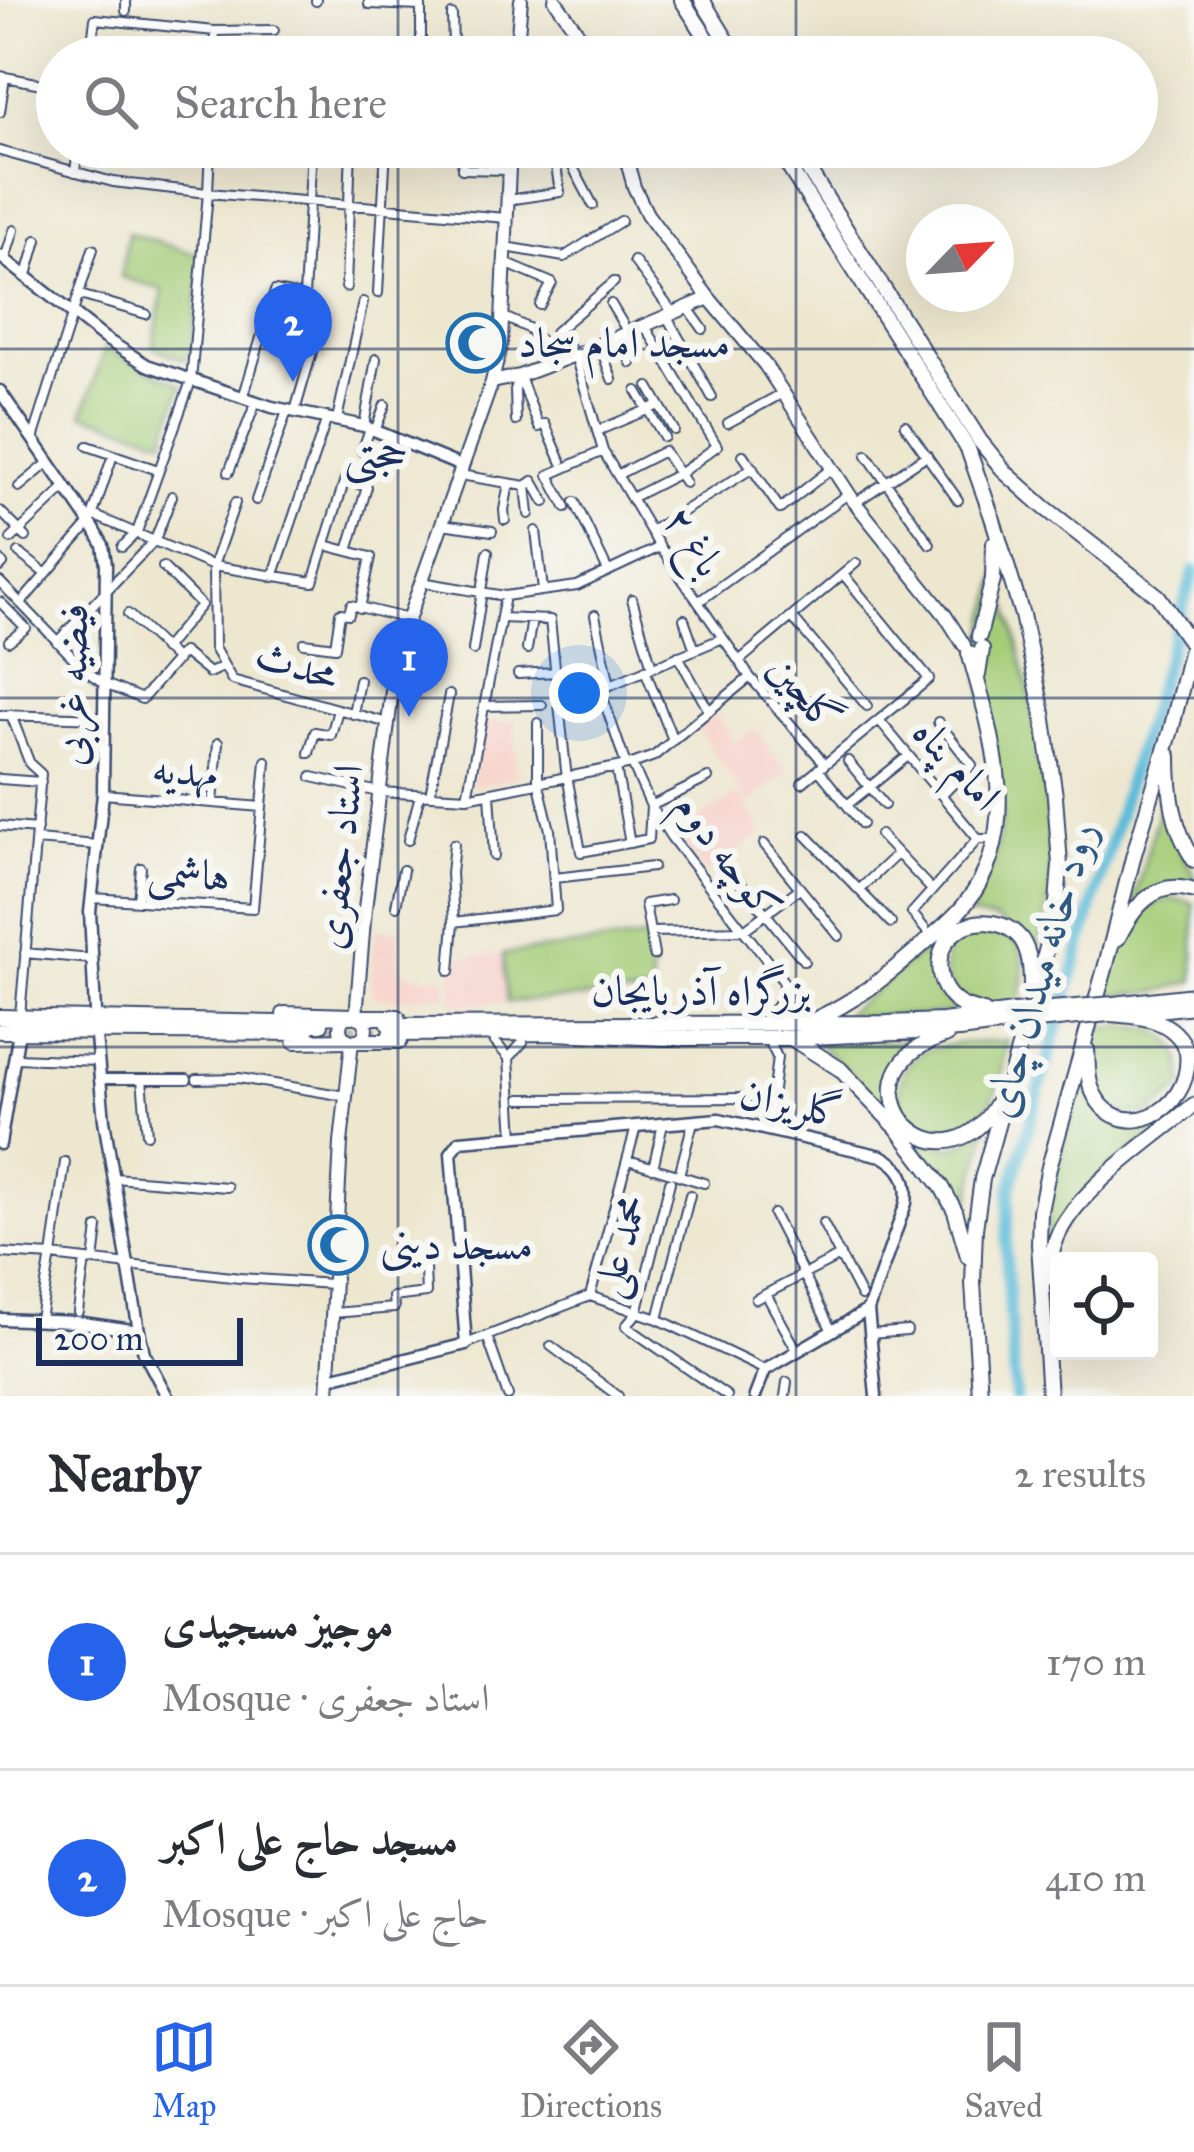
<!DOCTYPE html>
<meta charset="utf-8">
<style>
body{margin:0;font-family:"IM FELL Great Primer",Amiri,serif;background:#f7f7f7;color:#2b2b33}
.controls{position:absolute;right:36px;bottom:36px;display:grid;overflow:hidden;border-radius:12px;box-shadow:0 12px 48px #0002}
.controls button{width:108px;height:108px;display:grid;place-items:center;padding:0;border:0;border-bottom:3px solid #e1e1e2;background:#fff;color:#2b2b33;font:60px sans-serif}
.compass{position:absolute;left:906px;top:204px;width:108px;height:108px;border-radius:50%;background:#fff;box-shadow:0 12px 48px #0002;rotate:65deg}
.scale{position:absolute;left:36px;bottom:30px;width:207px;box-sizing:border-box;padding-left:12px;border:6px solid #1b2f5e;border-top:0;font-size:33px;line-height:42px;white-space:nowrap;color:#1b2f5e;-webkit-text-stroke:9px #f6f6f2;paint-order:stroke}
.you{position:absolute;left:579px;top:693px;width:42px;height:42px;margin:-30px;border:9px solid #fff;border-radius:50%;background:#1a73e8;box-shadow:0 0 0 18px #1a73e833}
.badge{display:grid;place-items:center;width:78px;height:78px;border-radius:50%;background:#2563eb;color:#fff;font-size:39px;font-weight:700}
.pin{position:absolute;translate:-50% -99px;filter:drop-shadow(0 3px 6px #0008)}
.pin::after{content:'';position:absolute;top:63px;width:42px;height:36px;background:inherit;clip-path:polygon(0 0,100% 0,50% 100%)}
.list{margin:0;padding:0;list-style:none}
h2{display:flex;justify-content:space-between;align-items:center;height:156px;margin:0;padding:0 48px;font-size:51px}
h2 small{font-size:39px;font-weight:400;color:#7c7c81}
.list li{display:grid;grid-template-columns:78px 1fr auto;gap:36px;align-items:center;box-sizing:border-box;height:216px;padding:0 48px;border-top:3px solid #e1e1e2}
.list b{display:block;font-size:45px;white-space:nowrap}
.list p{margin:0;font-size:39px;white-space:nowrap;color:#7c7c81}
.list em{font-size:39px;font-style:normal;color:#7c7c81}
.icon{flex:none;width:66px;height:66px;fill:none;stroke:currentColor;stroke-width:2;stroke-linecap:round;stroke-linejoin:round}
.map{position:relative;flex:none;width:1194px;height:1396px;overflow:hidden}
.search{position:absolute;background:#fff;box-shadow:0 12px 48px #0002;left:36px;right:36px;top:36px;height:132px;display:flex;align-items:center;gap:30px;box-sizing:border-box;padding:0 42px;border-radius:66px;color:#7c7c81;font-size:45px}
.sheet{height:588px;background:#fff}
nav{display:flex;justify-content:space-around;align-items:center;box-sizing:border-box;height:168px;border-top:3px solid #e1e1e2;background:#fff;font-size:33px;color:#7c7c81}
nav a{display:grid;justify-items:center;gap:6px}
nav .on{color:#2563eb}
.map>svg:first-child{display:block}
.built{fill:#f7d1c9}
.green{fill:#a5cd78;stroke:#607e6b;stroke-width:3}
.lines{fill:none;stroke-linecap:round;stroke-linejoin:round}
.river{stroke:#5bbcd9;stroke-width:12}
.trunk-tunnel{stroke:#c3c2b8;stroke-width:14;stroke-dasharray:14 7;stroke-linecap:butt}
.minor-casing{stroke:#3a4b6f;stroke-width:12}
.tertiary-casing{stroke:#3a4b6f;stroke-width:15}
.secondary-casing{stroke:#3a4b6f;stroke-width:16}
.trunk-casing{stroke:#3a4b6f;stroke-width:18}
.minor{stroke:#fff;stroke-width:8}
.tertiary{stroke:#fff;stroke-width:10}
.secondary{stroke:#fff;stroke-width:12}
.trunk{stroke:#fff;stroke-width:14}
.trunk-bridge-casing{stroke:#3a4b6f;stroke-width:18;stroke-linecap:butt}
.trunk-bridge{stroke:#fff;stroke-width:14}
.grid{fill:none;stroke:#1b2f5e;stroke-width:3;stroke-opacity:0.55}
.labels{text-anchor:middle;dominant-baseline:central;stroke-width:12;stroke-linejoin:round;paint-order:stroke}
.poi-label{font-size:42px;fill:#1b2f5e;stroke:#f6f6f2;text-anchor:start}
.street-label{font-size:42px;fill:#1b2f5e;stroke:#f6f6f2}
.neighbourhood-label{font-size:45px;fill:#1b2f5e;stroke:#f6f6f2}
.water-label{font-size:45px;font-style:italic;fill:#2e5983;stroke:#f6f6f2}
</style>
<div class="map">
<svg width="1194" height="1396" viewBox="0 0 1194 1396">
<rect width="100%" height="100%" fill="#f6f6f2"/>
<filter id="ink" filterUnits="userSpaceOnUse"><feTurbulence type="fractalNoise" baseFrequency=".00833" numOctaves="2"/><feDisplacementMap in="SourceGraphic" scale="24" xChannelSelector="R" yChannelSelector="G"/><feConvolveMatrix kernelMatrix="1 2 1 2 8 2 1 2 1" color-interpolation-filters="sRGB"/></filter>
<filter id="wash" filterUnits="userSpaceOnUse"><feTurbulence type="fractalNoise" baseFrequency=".004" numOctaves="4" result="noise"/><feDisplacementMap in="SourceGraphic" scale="48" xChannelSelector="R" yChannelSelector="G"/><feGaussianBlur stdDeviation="2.7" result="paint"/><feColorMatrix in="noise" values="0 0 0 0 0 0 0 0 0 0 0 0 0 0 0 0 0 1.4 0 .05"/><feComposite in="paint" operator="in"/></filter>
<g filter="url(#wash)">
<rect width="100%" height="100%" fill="#ede7cf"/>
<path class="built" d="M105 25 207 36 206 57H100Z
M715 712 736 743 754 729 788 771 749 804 696 727Z
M482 722H514L517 779 472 786Z
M739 793 763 833 706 874 674 833Z
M374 928 398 930 400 971H408V975L446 977 448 995 386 999 375 997 370 988Z
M503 954 507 1002 452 1005 453 957Z"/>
<path class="green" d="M128 233 202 256 191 353 185 360 153 347 163 290 121 277Z
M105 349 182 385 164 439 83 414Z
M999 570C1021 649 1039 728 1047 809 1049 834 1053 859 1051 884 1048 910 1042 933 1035 957L997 920 969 915 994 860 1003 818 981 678V654Z
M1165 788 1172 836 1194 874V886L1133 904Z
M1175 899 1194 903V981L1159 991 1107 996C1117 957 1126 902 1175 899Z
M974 928C983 929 996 928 1004 932 1031 946 1024 985 1017 1007 1001 1007 984 1009 969 1002 946 993 939 965 951 945 956 936 965 933 974 928Z
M647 938 653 994 507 1002 503 954Z
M938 939C930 973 931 993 962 1013L842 1017Z
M1125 1026C1170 1029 1183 1042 1183 1086L1148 1115C1139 1114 1127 1114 1118 1111 1087 1098 1093 1055 1096 1029Z
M923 1040C892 1063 885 1072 891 1112L818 1043Z
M1007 1041C1003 1073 997 1103 971 1124 956 1136 947 1139 929 1132 925 1130 915 1126 913 1124 892 1103 896 1065 923 1052 947 1041 981 1043 1007 1041Z
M1083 1074 1115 1122 1136 1126 1167 1122 1088 1188 1048 1250 1047 1210Z
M988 1124 966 1216 910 1137C943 1152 963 1152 988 1124Z"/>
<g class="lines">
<path class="river" d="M1015 1396 1006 1250 1010 1192 1132 769 1194 571"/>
</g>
</g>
<g filter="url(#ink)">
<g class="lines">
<path class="trunk-tunnel" d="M320 1033 390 1034"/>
<g class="minor-casing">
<path id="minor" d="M369 0V4L421 6V45L427 47 428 57
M316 1V0
M126 11V0
M427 47 453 46 452 15
M90 57 95 19 215 31 274 30
M214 57 215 31
M0 76 57 87
M0 112 5 77
M210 147 208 193 506 218
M0 151 113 182 208 193 191 381 137 532 122 547
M464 151 462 169 508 170
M555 162 567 156 593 205
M75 172 78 147
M508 200 560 192 553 147
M506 247 564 257 621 221
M5 259 14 230
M634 261 673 313
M505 263 552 283 540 305
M27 275 37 240
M614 282 555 332 575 355 603 451 660 547 750 677 825 764
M346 287 351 147
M378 293 386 147
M80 295 146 314
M611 304 627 331
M688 308 703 329
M502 316 528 328 542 342
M667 317 712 397
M620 337 631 363
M600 346 612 379
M520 377 539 427 545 424 561 461
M649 387 674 430
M637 391 664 437
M243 398 275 291 304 297 312 147
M295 411 322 317
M337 419 363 302
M516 421 515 390 519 377
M728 423 783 393
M905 425 958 500
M364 426 376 359
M375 431 385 405
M597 431 659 405
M33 439 93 249
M88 446 158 470
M362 451 370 429
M743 455 780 509 832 468
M867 455 930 544
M229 472 256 402
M460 475 526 486 529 514
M617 475 664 451 685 483
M526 486 533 481 545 502
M19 487 48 463
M631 498 682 472 717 446 645 326
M256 500 287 411
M575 502 608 571
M856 502 927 455
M235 503 213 566 214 648 232 680 388 723
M566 507 549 475 603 451
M0 511 26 537
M93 515 213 566 313 582 345 479 367 487 348 551 371 557 360 608
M505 520 504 510 509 483
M442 524 492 531
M536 531 543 590
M651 531 753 468
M11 539 66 487
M325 545 348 551
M19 553 46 574
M0 560 3 564 0 567
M163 567 201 605 164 649
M273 577 327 418
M0 582 86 671 105 684 142 699 183 652 209 673 224 666
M421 582 505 596 577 586 660 547
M632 599 652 667
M0 602 26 628 9 641
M698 602 848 494
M21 603 90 523 113 455
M128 614 177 660
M595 615 610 685
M792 617 867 706
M501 618 550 620 566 770 581 852 649 839 651 806 708 778
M684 619 695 650
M57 642 155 540 172 496
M304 643 335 647 340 613 349 614 351 605 408 619
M527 649 532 619
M473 650 488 552
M678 656 709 711
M739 661 856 563
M645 670 673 740
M518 674 557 672
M600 689 626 765
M484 706 542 705
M560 706 723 638
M353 714 359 680
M0 715 105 718
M11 715 30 764 41 774 20 1016
M879 720 978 839H995
M938 722 972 765 942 795
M309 753 315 732 331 735 338 710
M848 761 884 805
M632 764 651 806 671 837 783 981
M616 768 630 843
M818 769 862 824
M312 777 379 792 467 797 632 764 654 756 750 677
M0 779 41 782
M802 783 929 679 843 574
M103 794 262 807
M490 794 494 856
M430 795 449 695
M467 797 505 596
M213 803 218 743
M847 805 908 756
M0 826 37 829
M806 835 891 923
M880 835 932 890
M36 840 97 845
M408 840 420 795
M764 844 839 936
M728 867 804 961
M554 878 653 867
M859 890 897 854
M92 898 253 908 266 761
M138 901 141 868
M396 906 403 870
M454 922 556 910 550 830 538 781V723
M925 929 912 913 978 839
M650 932 744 930 799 889
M25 953 92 959
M654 955 645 904 670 900
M450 971 454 922 451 873 454 844
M760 1023C776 1010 783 1002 783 981L807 1022
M768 1039 777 1057 768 1131
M495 1042 509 1058 523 1042
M15 1058 98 1061
M509 1058 514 1137
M99 1079H187
M142 1079 147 1134
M197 1079 239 1078 345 1096
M521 1099 763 1098
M796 1137 800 1119
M628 1160 704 1183
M653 1168 663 1124
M679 1175 693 1122
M114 1178 227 1187
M670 1182 637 1313 626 1326 727 1396
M773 1214 832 1331
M823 1223 861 1296
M0 1253 52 1256 240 1278 332 1284
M52 1256 65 1162
M94 1261 98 1228
M766 1294 794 1345
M590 1296 658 1319 765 1370
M590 1296 636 1127
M756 1299 840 1256
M78 1312 85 1260
M333 1313 394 1308 393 1297 426 1293 425 1268
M40 1319 50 1261
M658 1319 690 1195
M870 1334 907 1331
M487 1336 508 1396
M466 1344 590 1296
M551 1346 618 1396
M785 1396 787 1382"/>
</g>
<g class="tertiary-casing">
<path id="tertiary" d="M0 256 104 338 147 365 272 407 364 426 461 466
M0 391 93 527 103 545 106 564 103 794 90 912 95 1012
M96 1037 104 1120 139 1331 144 1353 167 1396
M0 1144 19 1031
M0 1319 76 1322 139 1331
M330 1378 466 1344 451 1153 460 1141 719 1119 882 1156C902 1167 909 1180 906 1203L868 1310 876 1396
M755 1396 765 1370 868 1310"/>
</g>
<g class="secondary-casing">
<path id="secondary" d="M555 0 595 57
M516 57 521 0
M623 147 634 187 647 214 709 298 765 365 853 500 945 615 964 645
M492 382 519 376 575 355 709 298
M340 1028a13 13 0 1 1 26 0a13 13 0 1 1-26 0Z
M356 1016 365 909 397 651 492 382 501 343 510 147
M328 1396 341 1143 352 1041"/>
</g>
<g class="trunk-casing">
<path id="trunk" d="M682 0 719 57
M702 0 737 57
M776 147 968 449 993 520 1022 615 1043 713 1055 796 1060 865 1056 916 982 1179 975 1229 973 1283 980 1396
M794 147 980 441 1006 473 1044 507 1158 596 1192 645 1171 730 1134 854 1106 965 1049 1167 1040 1211 1039 1244 1049 1396
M979 636 993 579 994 543
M978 675 982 649
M1169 756C1169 794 1173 828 1194 860
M1118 938C1133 907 1156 878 1194 891
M1114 1004 1194 995
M984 1012C975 1010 965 1008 957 1002 936 987 933 953 952 935 971 917 1004 918 1021 939 1030 952 1031 969 1031 985
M1138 1012 1194 1006
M284 1014 352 1016
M0 1017 321 1024
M359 1017H398
M812 1021C857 1000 882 980 919 948 935 933 953 920 966 903 1024 831 992 732 969 653
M389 1025 887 1023 943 1021 1013 1012
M0 1031 307 1033
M390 1034 555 1033 663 1038H791L959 1030 1006 1024
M947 1035C933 1040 917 1046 907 1057 858 1109 948 1191 998 1101
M791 1038 840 1069 898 1129 942 1187 955 1211 968 1256
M295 1041 347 1040
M356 1041H400
M1087 1050C1088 1062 1087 1075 1091 1087 1114 1149 1194 1114 1187 1052 1175 1018 1140 1016 1109 1014
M1048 1278C1050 1262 1052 1247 1059 1233 1080 1188 1155 1137 1194 1105"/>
</g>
<use href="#minor" class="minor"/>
<use href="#tertiary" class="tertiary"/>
<use href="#secondary" class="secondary"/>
<use href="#trunk" class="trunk"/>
<g class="trunk-bridge-casing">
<path id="trunk-bridge" d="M1013 1012 1114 1004
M1006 1024 1109 1014"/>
</g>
<use href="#trunk-bridge" class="trunk-bridge"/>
</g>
</g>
<path class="grid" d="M398 0V57M796 0V57M398 147V1396M796 147V1396M0 349H1194M0 698H1194M0 1047H1194"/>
<defs>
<g id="mosque-ring" transform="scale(3)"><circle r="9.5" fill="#f6f6f2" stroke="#1f6fb2" stroke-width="1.5"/><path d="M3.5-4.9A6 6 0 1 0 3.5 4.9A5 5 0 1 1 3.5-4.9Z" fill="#1f6fb2"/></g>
</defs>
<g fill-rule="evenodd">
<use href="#mosque-ring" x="476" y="343"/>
<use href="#mosque-ring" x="338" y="1245"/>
</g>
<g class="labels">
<g class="poi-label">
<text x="518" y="343">مسجد امام سجاد</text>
<text x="380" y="1245">مسجد دینی</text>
</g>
<g class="street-label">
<text transform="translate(694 541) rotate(57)">باغ ۲</text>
<text transform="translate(297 665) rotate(17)">محدث</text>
<text transform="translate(72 685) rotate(-89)">فیضیه غربی</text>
<text transform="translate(805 693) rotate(50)">گلچین</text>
<text transform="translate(957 764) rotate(48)">امام پناه</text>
<text transform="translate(185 771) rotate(5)">مهدیه</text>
<text transform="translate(728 856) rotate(53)">کوچه دوم</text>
<text transform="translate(339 857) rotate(-84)">استاد جعفری</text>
<text transform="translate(189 874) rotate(4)">هاشمی</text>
<text x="701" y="991">بزرگراه آذربایجان</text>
<text transform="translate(791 1103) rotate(12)">گلریزان</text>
<text transform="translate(620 1246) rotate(-74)">محمد علی</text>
</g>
<g class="neighbourhood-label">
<text x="376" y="452">حجتی</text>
</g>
<g class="water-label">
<text transform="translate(1039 969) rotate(-74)">رود خانه میدان چای</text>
</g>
</g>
</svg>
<div class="controls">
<button><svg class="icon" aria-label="locate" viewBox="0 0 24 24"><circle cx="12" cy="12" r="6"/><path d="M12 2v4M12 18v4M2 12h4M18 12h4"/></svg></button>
</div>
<svg class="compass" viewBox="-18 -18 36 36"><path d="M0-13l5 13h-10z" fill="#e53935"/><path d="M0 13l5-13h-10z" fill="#7c7c81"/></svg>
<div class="scale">200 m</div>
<div class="you"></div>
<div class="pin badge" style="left:409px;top:717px">1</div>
<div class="pin badge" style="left:293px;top:382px">2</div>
<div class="search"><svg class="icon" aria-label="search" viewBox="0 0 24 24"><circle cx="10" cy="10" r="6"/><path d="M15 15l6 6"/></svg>Search here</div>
</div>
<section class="sheet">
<h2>Nearby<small>2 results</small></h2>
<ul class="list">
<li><span class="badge">1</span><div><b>موجیز مسجیدی</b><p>Mosque · استاد جعفری</p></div><em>170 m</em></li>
<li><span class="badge">2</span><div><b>مسجد حاج علی اکبر</b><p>Mosque · حاج علی اکبر</p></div><em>410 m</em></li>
</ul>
</section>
<nav>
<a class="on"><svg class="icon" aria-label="map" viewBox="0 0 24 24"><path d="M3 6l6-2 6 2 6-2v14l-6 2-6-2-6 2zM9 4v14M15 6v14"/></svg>Map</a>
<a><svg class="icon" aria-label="directions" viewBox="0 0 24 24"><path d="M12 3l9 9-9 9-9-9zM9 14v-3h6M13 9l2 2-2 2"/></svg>Directions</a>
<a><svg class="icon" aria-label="saved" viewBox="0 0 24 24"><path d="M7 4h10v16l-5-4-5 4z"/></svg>Saved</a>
</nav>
